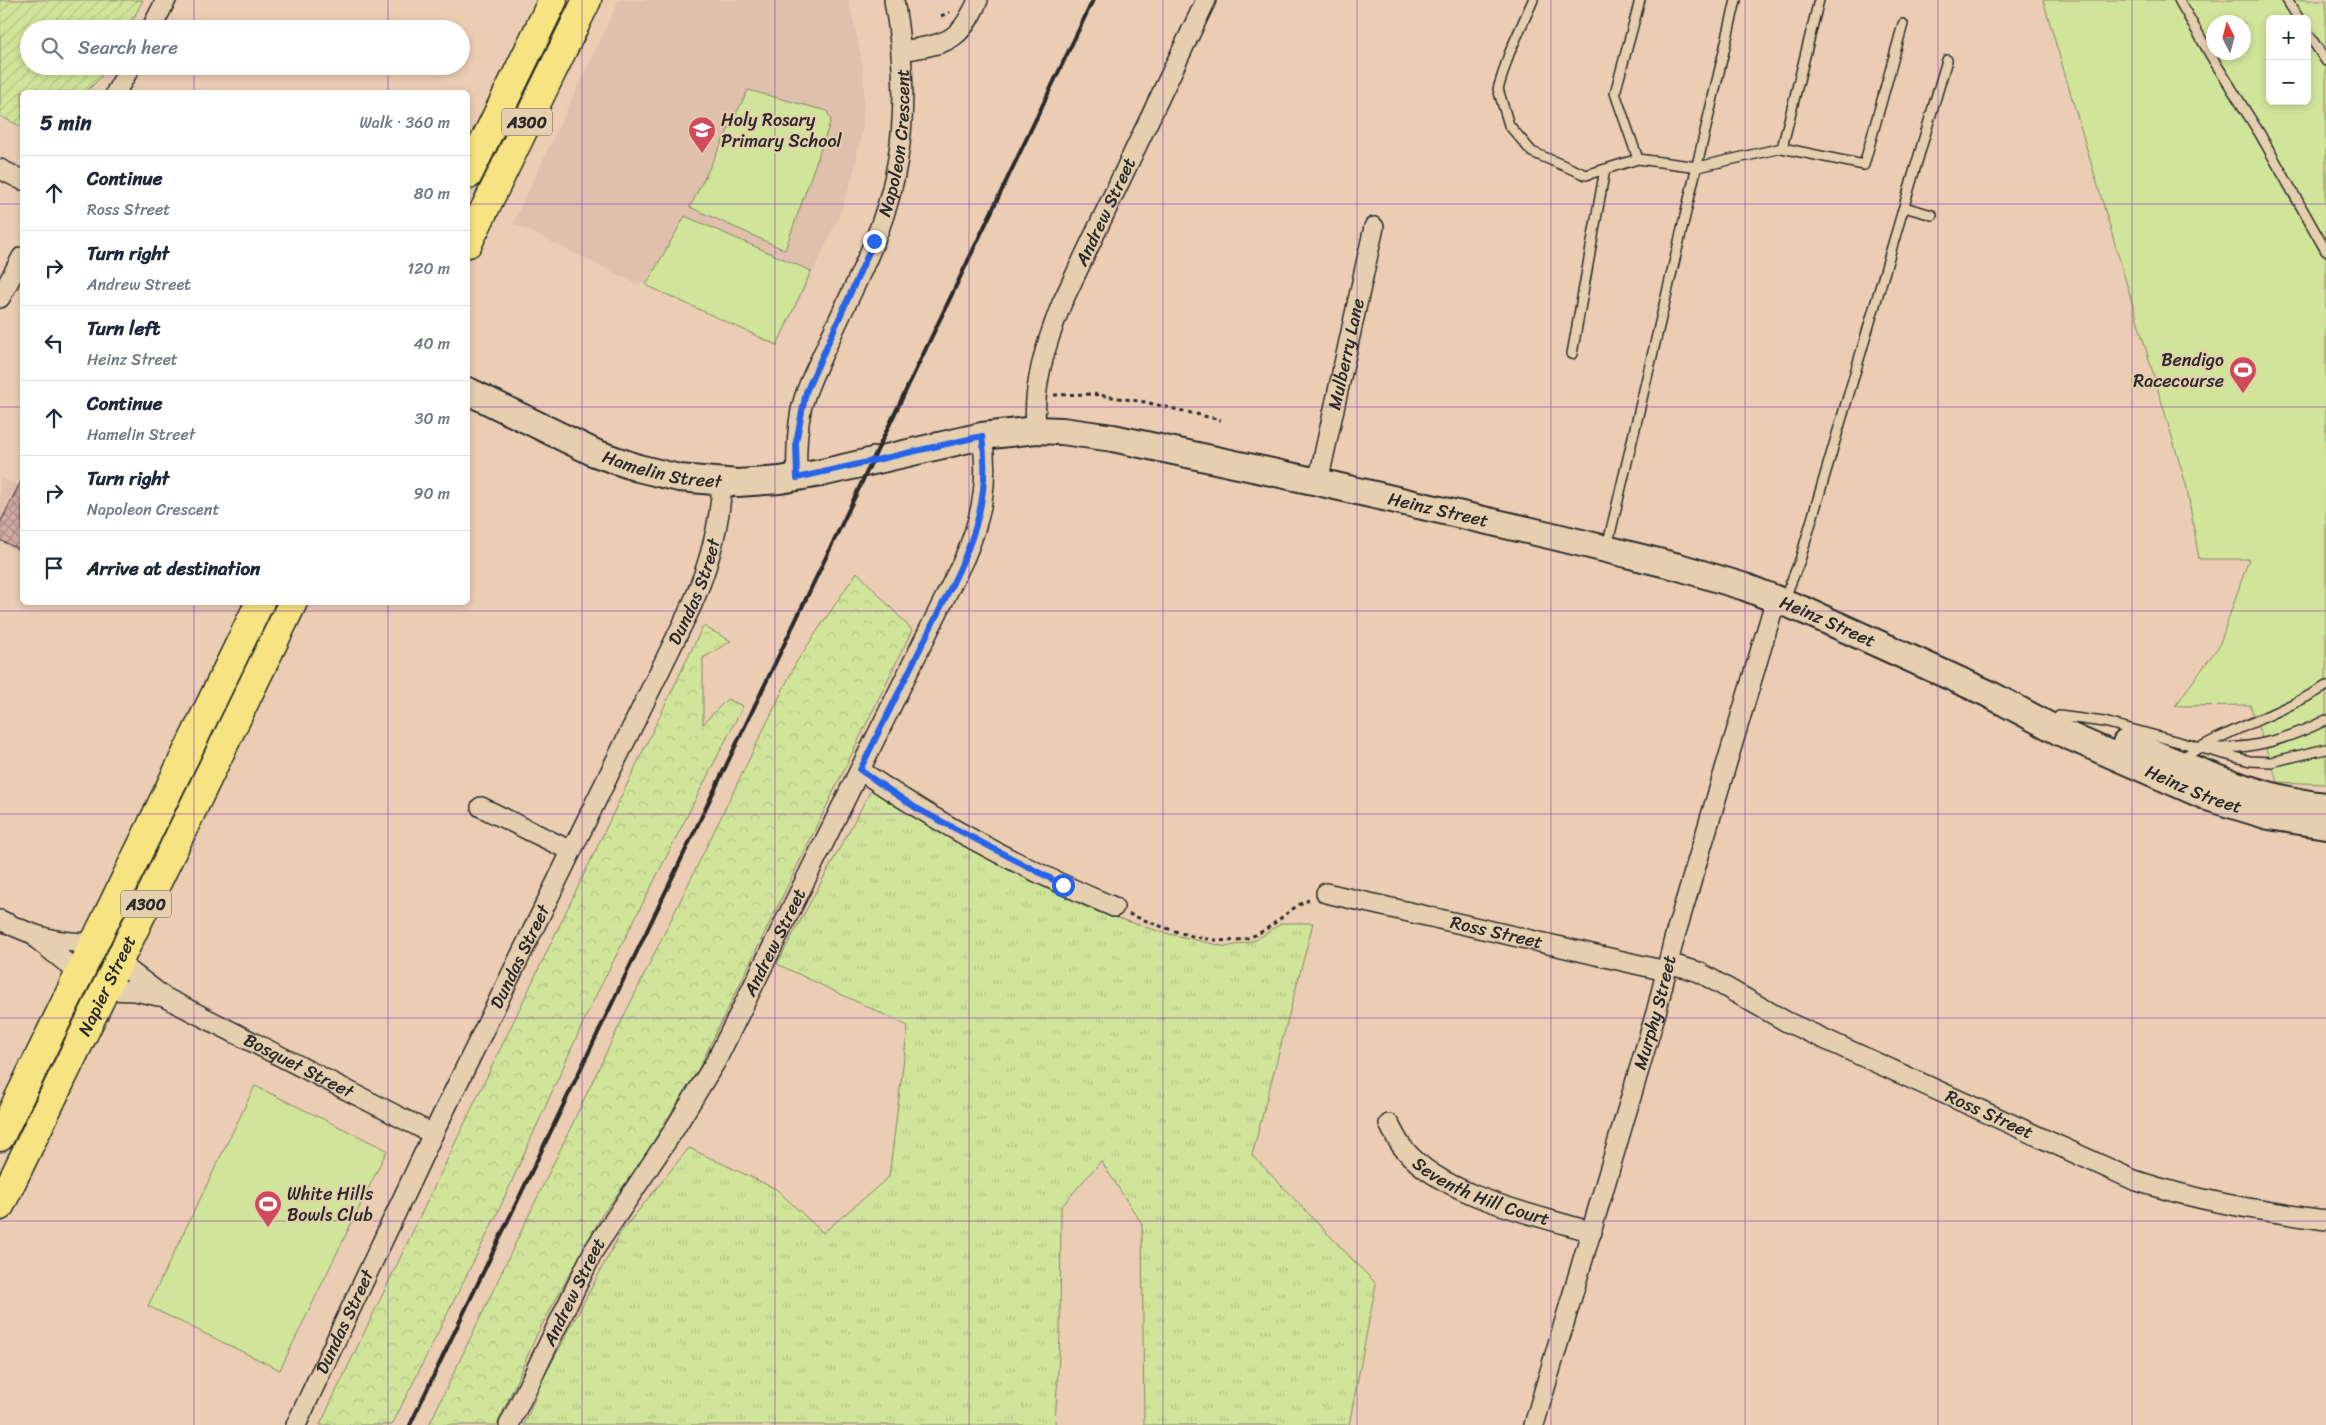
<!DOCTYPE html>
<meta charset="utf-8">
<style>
body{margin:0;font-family:Sriracha,sans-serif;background:#f6f6f7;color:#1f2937}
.controls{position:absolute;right:15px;top:15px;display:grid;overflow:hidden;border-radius:8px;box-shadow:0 2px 8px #0003}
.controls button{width:45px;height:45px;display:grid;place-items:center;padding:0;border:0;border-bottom:1px solid #e0e1e3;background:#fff;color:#1f2937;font:25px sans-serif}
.compass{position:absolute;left:2206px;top:15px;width:45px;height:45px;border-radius:50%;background:#fff;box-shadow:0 2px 8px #0003;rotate:354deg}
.stop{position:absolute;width:15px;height:15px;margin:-11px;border:4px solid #2563eb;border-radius:50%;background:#fff}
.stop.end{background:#2563eb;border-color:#fff;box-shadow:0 1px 5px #0008}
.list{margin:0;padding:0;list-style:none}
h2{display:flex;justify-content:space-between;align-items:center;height:65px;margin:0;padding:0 20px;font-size:21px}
h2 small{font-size:16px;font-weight:400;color:#747a83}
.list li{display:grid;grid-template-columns:32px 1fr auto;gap:15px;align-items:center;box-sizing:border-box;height:75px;padding:0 20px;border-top:1px solid #e0e1e3}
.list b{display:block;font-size:19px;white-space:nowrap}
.list p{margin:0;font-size:16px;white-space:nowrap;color:#747a83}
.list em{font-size:16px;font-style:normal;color:#747a83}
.icon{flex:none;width:28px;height:28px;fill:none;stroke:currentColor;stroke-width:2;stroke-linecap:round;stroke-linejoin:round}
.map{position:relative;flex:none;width:2326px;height:1425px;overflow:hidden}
.search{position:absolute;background:#fff;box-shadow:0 2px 8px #0003;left:20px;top:20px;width:450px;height:55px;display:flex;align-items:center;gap:12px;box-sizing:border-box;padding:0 18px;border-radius:28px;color:#747a83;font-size:19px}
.panel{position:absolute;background:#fff;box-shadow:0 2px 8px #0003;left:20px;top:90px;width:450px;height:515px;border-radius:8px}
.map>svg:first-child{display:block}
.built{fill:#e0c0ac}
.grass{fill:url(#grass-tufts);stroke:#7e8862}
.forest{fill:url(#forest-crowns);stroke:#7e8862}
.garden{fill:url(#garden-furrows);stroke:#7e8862}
.pitch{fill:#d0e59a;stroke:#7e8862;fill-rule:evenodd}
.building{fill:url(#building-cross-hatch);stroke:#2b2b2b}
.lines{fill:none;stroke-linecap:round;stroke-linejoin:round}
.lane-casing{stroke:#2b2b2b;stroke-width:12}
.street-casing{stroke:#2b2b2b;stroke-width:22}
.secondary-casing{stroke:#2b2b2b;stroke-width:30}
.highway-casing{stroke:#2b2b2b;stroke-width:31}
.path{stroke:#2b2b2b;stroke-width:3;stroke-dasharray:4 4;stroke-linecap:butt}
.lane{stroke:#e6cfaf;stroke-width:9}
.street{stroke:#e6cfaf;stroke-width:19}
.secondary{stroke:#e6cfaf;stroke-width:26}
.highway{stroke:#f6e381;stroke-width:28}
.rail{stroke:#2b2b2b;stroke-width:4}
.route{stroke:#2563eb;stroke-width:6}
.grid{fill:none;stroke:#7b2cbf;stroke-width:1;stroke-opacity:0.55}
.labels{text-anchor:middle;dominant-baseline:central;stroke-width:4;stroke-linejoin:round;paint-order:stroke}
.shield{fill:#e6cfaf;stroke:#635c53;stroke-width:1}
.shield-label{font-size:16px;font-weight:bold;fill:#2b2b2b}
.poi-label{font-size:18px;fill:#2b2b2b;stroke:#e6cfaf;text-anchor:start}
.street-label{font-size:18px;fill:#2b2b2b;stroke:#e6cfaf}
</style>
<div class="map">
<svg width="2326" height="1425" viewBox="0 0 2326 1425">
<defs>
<pattern id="grass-tufts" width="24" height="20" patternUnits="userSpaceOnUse" patternTransform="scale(1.25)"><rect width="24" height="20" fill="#d0e59a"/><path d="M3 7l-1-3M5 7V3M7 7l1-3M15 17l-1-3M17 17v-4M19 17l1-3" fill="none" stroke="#b3c585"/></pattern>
<pattern id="forest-crowns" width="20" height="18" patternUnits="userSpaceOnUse" patternTransform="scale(1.25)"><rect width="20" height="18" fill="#d0e59a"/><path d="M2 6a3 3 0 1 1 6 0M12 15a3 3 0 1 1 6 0" fill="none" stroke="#b3c585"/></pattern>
<pattern id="garden-furrows" width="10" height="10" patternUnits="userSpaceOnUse" patternTransform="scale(1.25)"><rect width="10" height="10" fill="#d0e59a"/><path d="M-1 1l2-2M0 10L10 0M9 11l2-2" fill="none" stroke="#b3c585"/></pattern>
<pattern id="building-cross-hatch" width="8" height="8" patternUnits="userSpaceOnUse" patternTransform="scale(1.25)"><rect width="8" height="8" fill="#d3aca4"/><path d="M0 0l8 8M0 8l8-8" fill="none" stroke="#ab8c86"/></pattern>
</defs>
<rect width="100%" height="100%" fill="#ebcdb4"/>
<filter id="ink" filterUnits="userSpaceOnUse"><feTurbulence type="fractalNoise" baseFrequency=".02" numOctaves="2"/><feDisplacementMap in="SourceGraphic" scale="10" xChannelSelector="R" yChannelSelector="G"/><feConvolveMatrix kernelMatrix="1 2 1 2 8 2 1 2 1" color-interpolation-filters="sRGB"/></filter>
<g filter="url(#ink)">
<path class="built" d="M619 0H849L863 66 864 100 862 132 853 176 838 219 777 347 642 282 635 283 513 223Z
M0 477 22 488V554L0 543Z"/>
<path class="grass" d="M871 790 979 851 1093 910 1161 932 1226 947 1256 940 1282 923H1313L1252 1155 1376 1284 1349 1425H1144L1142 1224 1101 1161 1061 1207 1060 1336 1055 1425H524L543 1379 621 1232 689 1148 776 1189 823 1233 889 1177 908 1026 777 964Z"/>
<path class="forest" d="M857 572 912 630 698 1070 638 1166 602 1215 538 1332 497 1425H429L608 1049 797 661Z
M703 626 731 641 703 658V724L727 699 743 706 592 1003 497 1214 392 1425H320Z"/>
<path class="garden" d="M0 0H143L128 29H29V66H107L101 77 86 92H22V127L0 116Z"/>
<path class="pitch" d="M2043 0H2326V784L2278 782 2250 705 2175 706 2219 646 2249 559H2199L2187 488ZM2270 19H2307V101H2270ZM2214 22H2244V52H2214Z
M748 90 827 111 831 120 785 250 690 207Z
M685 216 811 271 777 345 646 285Z
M255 1086 387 1150 280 1370 148 1306Z"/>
<path class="building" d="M22 479V551L0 540V523Z"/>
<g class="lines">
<g class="lane-casing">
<path id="lane" d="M1533 0 1509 54 1498 89 1509 125 1532 152 1586 175 1638 159 1698 167 1782 148 1864 165 1903 24
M2179 0 2211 56 2260 134 2326 251
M2287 0 2299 19
M2307 32 2326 61
M1782 148 1819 0
M1638 159 1615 93 1640 0
M1904 207 1932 215
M1572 354 1605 169
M1607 547 1736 0
M1784 600 1800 560 1947 60
M2059 716 2104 722 2250 761 2271 762 2326 749
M2215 748C2255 749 2290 738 2326 720
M2179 760C2225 730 2279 715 2326 686"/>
</g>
<g class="street-casing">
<g id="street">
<path d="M151 29 166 0"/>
<path d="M902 51C946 43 959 44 978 0"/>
<path d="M116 92 131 66"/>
<path d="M0 169 22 180"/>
<path d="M0 298 22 257"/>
<path id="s1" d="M1036 430C1032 386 1046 343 1062 303L1206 0"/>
<path id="s2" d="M797 478C796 455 797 433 801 410 806 387 818 365 828 343 846 302 869 261 883 218 908 147 907 73 894 0"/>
<path id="s3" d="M1318 482 1374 227"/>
<path d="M860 770C939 825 1026 870 1114 907"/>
<path d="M481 807 571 851"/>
<path id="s4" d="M1326 893 1666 971"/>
<path d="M0 920C36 937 55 943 95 943"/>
<path d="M38 940 79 973"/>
<path id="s5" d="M118 962 164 997 433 1134"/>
<path id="s6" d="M1668 963 1699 972 1787 1022 2134 1180C2197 1201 2261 1211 2326 1220"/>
<path d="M105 990 135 991 158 996"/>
<path id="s7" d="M1389 1124C1394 1133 1398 1143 1405 1150 1443 1196 1536 1215 1592 1232"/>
<path id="s8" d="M296 1425 433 1134 691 607C709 566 720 527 722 482"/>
<path id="s9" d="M509 1425 594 1250 672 1133 716 1061 964 559C982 518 989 480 982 436"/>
<path id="s10" d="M1534 1425 1657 1009 1674 939 1776 599"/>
</g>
</g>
<g class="secondary-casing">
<g id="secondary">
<path id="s11" d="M468 391 595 453 638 468 679 478 738 483 780 480 821 473 982 436 1036 430 1062 431 1113 438 1318 482 1553 536 1679 567 1745 587 1808 612 1987 693 2060 732 2210 798 2269 816 2326 825"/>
<path d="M2126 743C2191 767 2257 799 2326 806"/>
</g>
</g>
<g class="highway-casing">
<g id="highway">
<path d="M468 175 553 0"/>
<path d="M468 243 587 0"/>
<path d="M0 1137 260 602"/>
<path id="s12" d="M0 1206 293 602"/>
</g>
</g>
<path class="path" d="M941 16 950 12
M1054 395 1092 394 1145 402 1221 420
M1129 914C1162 927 1221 952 1255 935 1275 926 1289 908 1309 900"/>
<use href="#lane" class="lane"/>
<use href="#street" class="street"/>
<use href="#secondary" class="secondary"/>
<use href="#highway" class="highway"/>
<path class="rail" d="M410 1425 1093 0"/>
</g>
</g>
<g class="lines" filter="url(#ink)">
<path class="route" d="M874 241 806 392 796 442 797 478 982 436C994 516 959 569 926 637 904 682 882 726 860 770L916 808 1063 885"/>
</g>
<path class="grid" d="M194 0V29M388 0V29M582 0V1425M775 0V1425M969 0V1425M1163 0V1425M1357 0V1425M1551 0V1425M1745 0V1425M1938 0V1425M2132 0V1425M194 66V92M388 66V92M0 204H22M468 204H2326M0 407H22M468 407H2326M194 602V1425M388 602V1425M0 611H2326M0 814H2326M0 1018H2326M0 1221H2326"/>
<defs>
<g id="school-pin" transform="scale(1.4375)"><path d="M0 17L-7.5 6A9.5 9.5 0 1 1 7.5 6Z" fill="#d1495b" stroke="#e6cfaf"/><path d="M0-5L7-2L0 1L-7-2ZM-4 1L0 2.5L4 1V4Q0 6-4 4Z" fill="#fff"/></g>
<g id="stadium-pin" transform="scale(1.4375)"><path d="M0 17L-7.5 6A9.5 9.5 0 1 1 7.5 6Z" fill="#d1495b" stroke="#e6cfaf"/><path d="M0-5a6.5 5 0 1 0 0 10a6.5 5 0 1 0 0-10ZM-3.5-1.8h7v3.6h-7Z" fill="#fff"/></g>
</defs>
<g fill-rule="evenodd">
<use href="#school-pin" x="702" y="130"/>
<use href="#stadium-pin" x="2243" y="370"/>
<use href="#stadium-pin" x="268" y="1204"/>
</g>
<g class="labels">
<g class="shield">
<rect x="502" y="108.5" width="50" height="27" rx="4"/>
<rect x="121" y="890.5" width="50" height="27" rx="4"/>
</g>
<g class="shield-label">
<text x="527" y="122">A300</text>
<text x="146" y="904">A300</text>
</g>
<g class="poi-label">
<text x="721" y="120">Holy Rosary<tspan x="721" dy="21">Primary School</tspan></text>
<text x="2224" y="360" text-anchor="end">Bendigo<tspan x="2224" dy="21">Racecourse</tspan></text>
<text x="287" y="1194">White Hills<tspan x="287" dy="21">Bowls Club</tspan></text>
</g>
<g class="street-label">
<text stroke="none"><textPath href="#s2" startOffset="354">Napoleon Crescent</textPath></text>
<text stroke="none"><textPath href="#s1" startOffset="232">Andrew Street</textPath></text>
<text stroke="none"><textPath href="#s3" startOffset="131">Mulberry Lane</textPath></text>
<text stroke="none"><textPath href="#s11" startOffset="211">Hamelin Street</textPath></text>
<text stroke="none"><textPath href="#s11" startOffset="1002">Heinz Street</textPath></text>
<text stroke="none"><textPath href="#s8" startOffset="924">Dundas Street</textPath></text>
<text stroke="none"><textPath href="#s11" startOffset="1408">Heinz Street</textPath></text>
<text stroke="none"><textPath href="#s11" startOffset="1811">Heinz Street</textPath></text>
<text stroke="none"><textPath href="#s4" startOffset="175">Ross Street</textPath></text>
<text stroke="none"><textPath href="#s9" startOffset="552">Andrew Street</textPath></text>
<text stroke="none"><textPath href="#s8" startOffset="519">Dundas Street</textPath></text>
<text stroke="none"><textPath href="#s12" startOffset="245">Napier Street</textPath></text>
<text stroke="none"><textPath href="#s10" startOffset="430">Murphy Street</textPath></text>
<text stroke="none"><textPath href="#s5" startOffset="209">Bosquet Street</textPath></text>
<text stroke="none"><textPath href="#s6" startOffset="356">Ross Street</textPath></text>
<text stroke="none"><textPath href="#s7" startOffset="119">Seventh Hill Court</textPath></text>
<text stroke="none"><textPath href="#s9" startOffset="148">Andrew Street</textPath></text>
<text stroke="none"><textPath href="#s8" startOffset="114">Dundas Street</textPath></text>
</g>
</g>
</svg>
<div class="controls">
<button>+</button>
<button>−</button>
</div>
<svg class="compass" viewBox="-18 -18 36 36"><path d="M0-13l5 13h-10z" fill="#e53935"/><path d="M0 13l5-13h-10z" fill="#747a83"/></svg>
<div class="stop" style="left:1063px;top:885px"></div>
<div class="stop end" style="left:874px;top:241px"></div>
<div class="search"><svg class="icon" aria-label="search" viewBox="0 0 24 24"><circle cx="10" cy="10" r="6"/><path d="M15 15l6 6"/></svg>Search here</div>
<section class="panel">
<h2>5 min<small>Walk · 360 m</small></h2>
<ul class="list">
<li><svg class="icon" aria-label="ahead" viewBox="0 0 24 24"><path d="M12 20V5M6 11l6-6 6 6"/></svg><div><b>Continue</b><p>Ross Street</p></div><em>80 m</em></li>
<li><svg class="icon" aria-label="right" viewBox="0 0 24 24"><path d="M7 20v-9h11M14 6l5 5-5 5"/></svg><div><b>Turn right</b><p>Andrew Street</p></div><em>120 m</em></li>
<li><svg class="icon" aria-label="left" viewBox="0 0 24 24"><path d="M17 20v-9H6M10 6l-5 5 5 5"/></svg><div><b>Turn left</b><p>Heinz Street</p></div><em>40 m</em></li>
<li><svg class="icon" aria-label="ahead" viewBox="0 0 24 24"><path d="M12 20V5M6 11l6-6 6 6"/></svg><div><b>Continue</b><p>Hamelin Street</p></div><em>30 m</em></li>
<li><svg class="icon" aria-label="right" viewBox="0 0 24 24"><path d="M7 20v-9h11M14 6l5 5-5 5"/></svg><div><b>Turn right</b><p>Napoleon Crescent</p></div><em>90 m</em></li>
<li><svg class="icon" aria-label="arrive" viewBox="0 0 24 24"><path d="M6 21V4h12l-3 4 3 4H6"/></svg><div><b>Arrive at destination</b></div></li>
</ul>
</section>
</div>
